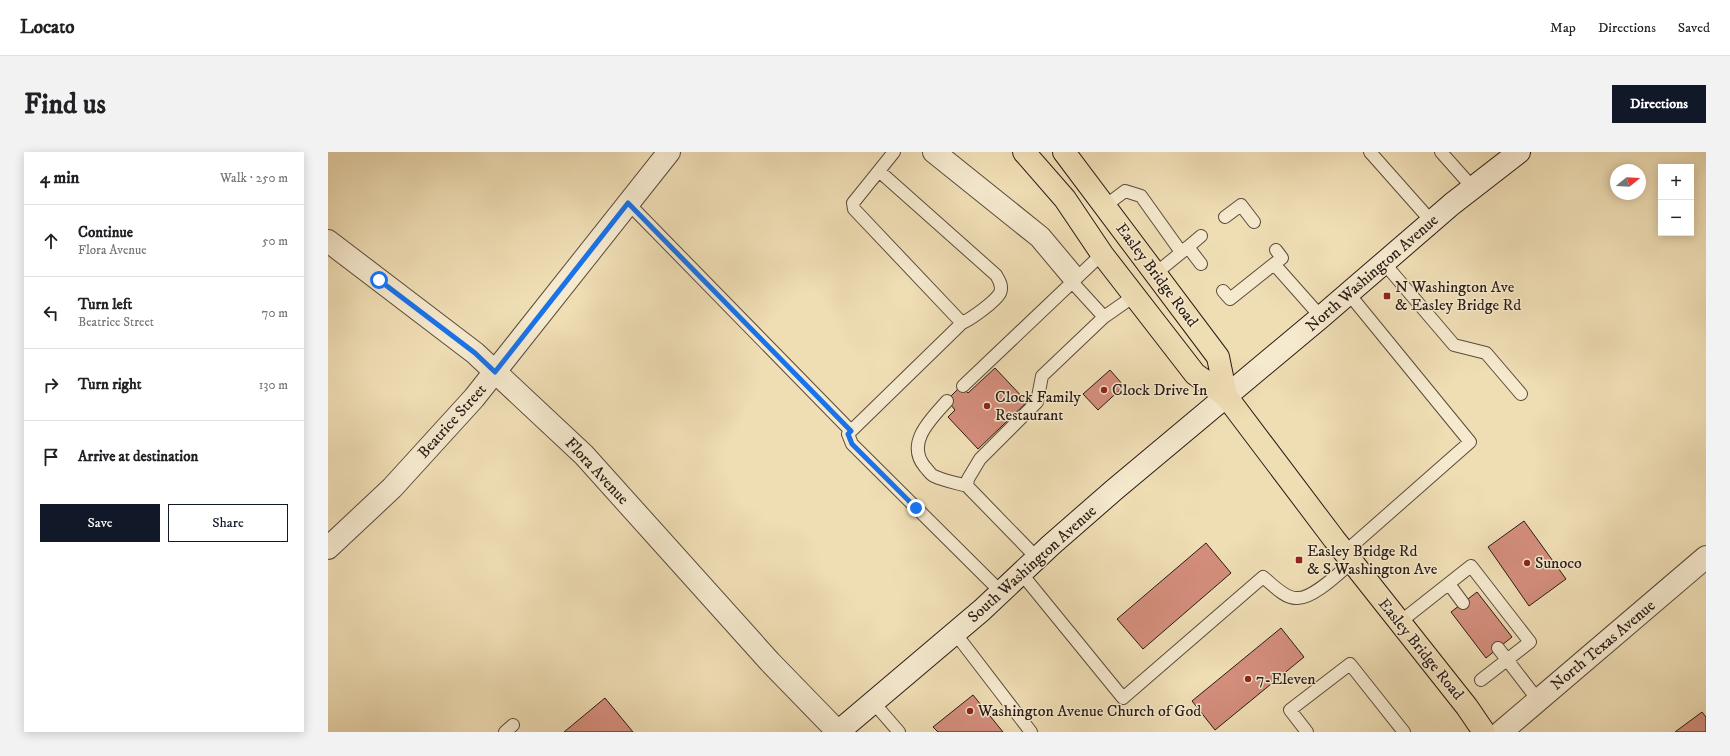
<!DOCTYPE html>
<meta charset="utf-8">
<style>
body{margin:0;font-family:"IM FELL DW Pica",serif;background:#f2f2f2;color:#202124}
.controls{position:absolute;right:12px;top:12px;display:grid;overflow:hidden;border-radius:0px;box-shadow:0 2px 10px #0003}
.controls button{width:36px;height:36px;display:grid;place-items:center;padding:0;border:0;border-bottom:1px solid #e0e0e0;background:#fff;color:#202124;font:20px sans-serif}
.compass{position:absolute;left:1282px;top:12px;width:36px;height:36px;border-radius:50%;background:#fff;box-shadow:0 2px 10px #0003;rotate:72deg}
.stop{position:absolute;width:12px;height:12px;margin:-9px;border:3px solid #1a73e8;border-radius:50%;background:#fff}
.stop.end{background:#1a73e8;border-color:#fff;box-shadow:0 1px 4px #0008}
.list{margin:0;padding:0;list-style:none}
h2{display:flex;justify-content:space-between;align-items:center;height:52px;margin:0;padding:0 16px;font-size:17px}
h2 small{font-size:13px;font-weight:400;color:#757577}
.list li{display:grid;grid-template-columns:26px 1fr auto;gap:12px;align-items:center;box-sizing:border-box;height:72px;padding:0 16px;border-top:1px solid #e0e0e0}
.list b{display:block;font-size:15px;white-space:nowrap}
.list p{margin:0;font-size:13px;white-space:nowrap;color:#757577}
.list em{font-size:13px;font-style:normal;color:#757577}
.actions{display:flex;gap:8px;padding:12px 16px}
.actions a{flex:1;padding:9px 0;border:1px solid #111827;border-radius:0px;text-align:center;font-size:14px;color:#111827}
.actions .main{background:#111827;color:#fff}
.icon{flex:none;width:22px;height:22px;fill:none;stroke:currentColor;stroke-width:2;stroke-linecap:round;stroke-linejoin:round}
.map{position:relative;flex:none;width:1378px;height:580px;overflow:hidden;border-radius:0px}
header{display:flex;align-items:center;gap:24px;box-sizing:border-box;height:56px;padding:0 20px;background:#fff;border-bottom:1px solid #e0e0e0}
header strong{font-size:19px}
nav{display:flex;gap:22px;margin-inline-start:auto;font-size:14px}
.intro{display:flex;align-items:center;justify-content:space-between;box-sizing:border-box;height:96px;padding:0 24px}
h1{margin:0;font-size:28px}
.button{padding:10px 18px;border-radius:0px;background:#111827;color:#fff;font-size:14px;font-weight:700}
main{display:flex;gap:24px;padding:0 24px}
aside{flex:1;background:#fff;border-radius:0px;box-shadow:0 2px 10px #0003}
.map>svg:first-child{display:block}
.building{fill:#d48e7c;stroke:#291a14}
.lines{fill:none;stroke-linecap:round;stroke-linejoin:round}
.lane-casing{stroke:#5a4b3c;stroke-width:14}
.street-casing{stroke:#5a4b3c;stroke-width:24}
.secondary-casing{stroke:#291a14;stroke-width:24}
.highway-casing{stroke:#291a14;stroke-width:24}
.lane{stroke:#f5e9ce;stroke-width:12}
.street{stroke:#f5e9ce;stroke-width:22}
.secondary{stroke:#f5e9ce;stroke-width:22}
.highway{stroke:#efddb4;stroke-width:22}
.route{stroke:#1a73e8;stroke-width:5}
.poi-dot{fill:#8f2418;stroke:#f5e9ce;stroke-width:1.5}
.labels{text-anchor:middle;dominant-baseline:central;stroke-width:3;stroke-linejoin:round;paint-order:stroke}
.street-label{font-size:16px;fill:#291a14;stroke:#f5e9ce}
.poi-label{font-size:16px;fill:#291a14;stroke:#f5e9ce;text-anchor:start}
</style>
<header>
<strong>Locato</strong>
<nav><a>Map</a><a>Directions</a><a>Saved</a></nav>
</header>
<div class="intro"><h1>Find us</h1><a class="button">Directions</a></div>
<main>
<aside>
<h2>4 min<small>Walk · 250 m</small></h2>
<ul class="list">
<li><svg class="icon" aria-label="ahead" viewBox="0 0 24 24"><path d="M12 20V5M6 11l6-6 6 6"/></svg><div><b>Continue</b><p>Flora Avenue</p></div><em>50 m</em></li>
<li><svg class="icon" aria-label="left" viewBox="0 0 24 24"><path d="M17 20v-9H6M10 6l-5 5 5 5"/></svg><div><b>Turn left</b><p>Beatrice Street</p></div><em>70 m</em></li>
<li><svg class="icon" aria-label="right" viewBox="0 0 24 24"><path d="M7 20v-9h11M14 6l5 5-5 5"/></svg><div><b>Turn right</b></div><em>130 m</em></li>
<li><svg class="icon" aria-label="arrive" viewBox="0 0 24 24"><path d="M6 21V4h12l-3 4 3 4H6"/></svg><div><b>Arrive at destination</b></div></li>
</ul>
<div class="actions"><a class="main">Save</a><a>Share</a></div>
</aside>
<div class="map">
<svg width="1378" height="580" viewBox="0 0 1378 580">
<rect width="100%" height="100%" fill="#efddb4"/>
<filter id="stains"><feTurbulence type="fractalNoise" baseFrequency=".005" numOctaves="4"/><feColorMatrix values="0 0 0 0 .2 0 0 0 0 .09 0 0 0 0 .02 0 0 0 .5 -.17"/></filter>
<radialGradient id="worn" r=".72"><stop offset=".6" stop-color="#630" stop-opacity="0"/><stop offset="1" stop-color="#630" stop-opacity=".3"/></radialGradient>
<path class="building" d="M667 216 699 250 650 297 620 265 627 258 619 248 633 234 640 241Z
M782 218 796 234 770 258 755 242Z
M1196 369 1238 427 1201 454 1160 395Z
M878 391 903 421 815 497 789 467Z
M1149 440 1184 485 1158 506 1123 460Z
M953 476 976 505 887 578 864 549Z
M645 543 675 580H610L605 575Z
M277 546 305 580H236Z
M1374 560 1378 565V580H1347Z"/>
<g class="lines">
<g class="lane-casing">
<path id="lane" d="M566 0 525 51 526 57 634 171
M1042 0 1104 70
M1113 0 1145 36
M551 19 668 123C671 128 675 134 672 141 667 150 643 167 634 171L520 282 524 292 673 440
M300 51 523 279
M777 54 797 39 813 44 853 100
M897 65 913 53 926 70
M873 84 860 95 873 112
M948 98 954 106 946 112 993 165
M1056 111 1126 193 1158 201 1193 242
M828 121 860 95
M745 131 776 165
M895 139 902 147 946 112
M635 234 774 102
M619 249C603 267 577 291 597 315 600 318 603 323 606 324 616 329 629 331 639 334
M1017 400 1142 290 1021 142
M709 406 639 334 640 327 652 307 709 250 714 224 776 165 806 144
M693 421 795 546 935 425C944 432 956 446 968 446 984 448 1012 420 1024 410
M1121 432 1135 451
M1072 470 1143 414 1202 490 1153 528
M627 481 703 580
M1170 496 1210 548
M545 550 571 580
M177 580 185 573
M979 580 962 558 1022 512 1076 580"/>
</g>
<g class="street-casing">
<path id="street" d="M606 0 712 85 743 122
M0 89 147 201 256 303 442 510 510 580
M0 396 64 336 146 246 341 0
M1173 580 1378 405"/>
</g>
<g class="secondary-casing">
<path id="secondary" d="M510 580 654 458 723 393 786 338 993 165 1124 52 1191 0"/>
</g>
<g class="highway-casing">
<path id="highway" d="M696 0 737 47 774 102 867 222 898 244 1006 387 1139 555 1156 580
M736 0 890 205 898 244"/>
</g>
<use href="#lane" class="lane"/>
<use href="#street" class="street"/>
<use href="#secondary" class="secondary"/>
<use href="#highway" class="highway"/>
</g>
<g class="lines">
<path class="route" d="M51 128 147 201 167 220 300 51 523 279 520 282 524 292 588 356"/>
</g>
<g class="poi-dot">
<rect x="1055" y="140" width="8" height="8" rx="2"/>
<circle cx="776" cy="238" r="4"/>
<circle cx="659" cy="254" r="4"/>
<rect x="967" y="404" width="8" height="8" rx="2"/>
<circle cx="1199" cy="411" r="4"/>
<circle cx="920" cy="527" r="4"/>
<circle cx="642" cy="559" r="4"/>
</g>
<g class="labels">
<g class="street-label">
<text transform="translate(1044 121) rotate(-41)">North Washington Avenue</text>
<text transform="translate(829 123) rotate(53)">Easley Bridge Road</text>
<text transform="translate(124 269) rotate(-48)">Beatrice Street</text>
<text transform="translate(269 319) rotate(47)">Flora Avenue</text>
<text transform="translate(704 412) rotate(-42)">South Washington Avenue</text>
<text transform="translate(1275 493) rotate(-40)">North Texas Avenue</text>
<text transform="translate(1093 497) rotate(51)">Easley Bridge Road</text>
</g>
<g class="poi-label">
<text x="1067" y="135">N Washington Ave<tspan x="1067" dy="18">&amp; Easley Bridge Rd</tspan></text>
<text x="784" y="238">Clock Drive In</text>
<text x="667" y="245">Clock Family<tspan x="667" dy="18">Restaurant</tspan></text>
<text x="979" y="399">Easley Bridge Rd<tspan x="979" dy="18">&amp; S Washington Ave</tspan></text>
<text x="1207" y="411">Sunoco</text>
<text x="928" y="527">7-Eleven</text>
<text x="650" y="559">Washington Avenue Church of God</text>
</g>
</g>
<rect width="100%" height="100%" filter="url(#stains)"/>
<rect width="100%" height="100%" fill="url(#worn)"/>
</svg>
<div class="controls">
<button>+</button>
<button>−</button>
</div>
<svg class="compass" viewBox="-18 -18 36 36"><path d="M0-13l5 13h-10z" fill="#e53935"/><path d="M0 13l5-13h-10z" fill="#757577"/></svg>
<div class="stop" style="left:51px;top:128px"></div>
<div class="stop end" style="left:588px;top:356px"></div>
</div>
</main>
